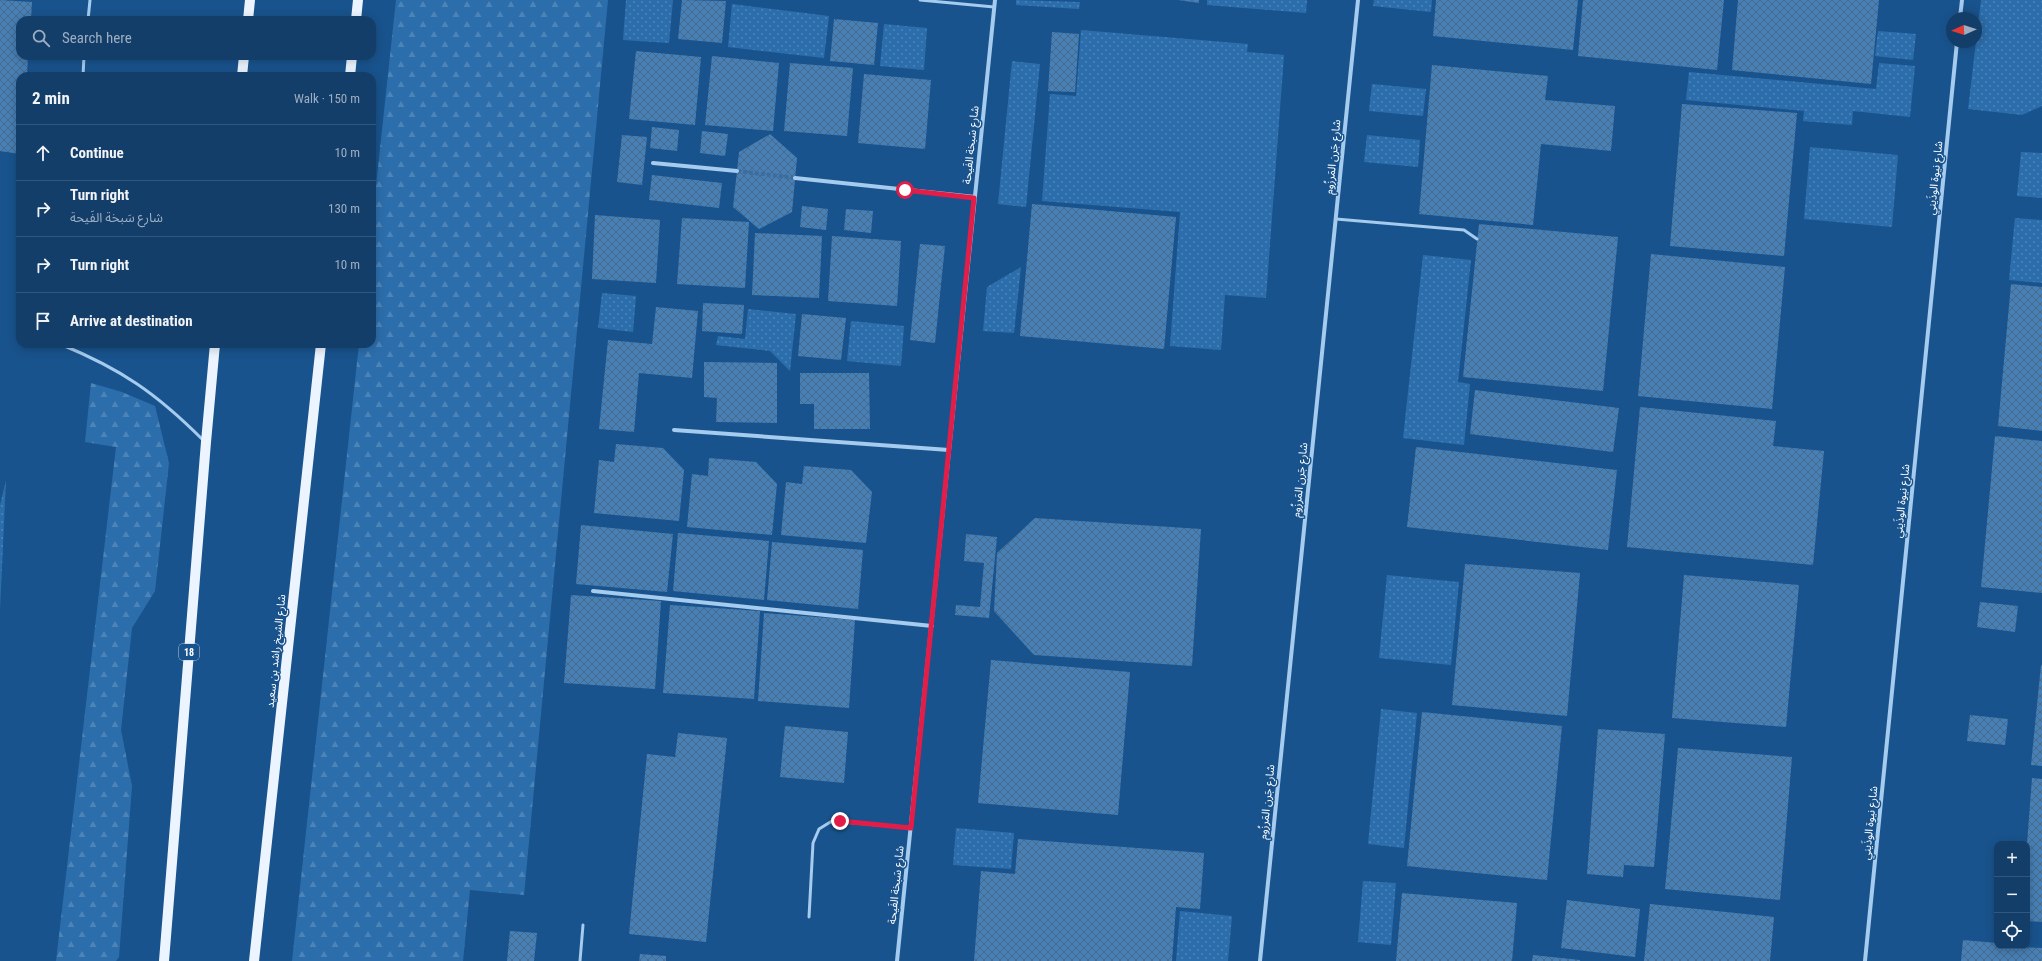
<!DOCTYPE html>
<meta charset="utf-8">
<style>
body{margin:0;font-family:"Roboto Condensed","Noto Sans Arabic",sans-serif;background:#1c4570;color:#f1f3f6}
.controls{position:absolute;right:12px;bottom:12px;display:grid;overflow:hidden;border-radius:8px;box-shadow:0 2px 10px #0003}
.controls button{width:36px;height:36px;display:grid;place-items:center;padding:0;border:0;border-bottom:1px solid #32577e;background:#133e6a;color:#f1f3f6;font:20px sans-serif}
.compass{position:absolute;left:1946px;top:12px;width:36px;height:36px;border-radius:50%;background:#133e6a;box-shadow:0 2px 10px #0003;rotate:267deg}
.stop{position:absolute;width:12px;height:12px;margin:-9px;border:3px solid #e11d48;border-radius:50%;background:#fff}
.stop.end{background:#e11d48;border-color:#fff;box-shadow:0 1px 4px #0008}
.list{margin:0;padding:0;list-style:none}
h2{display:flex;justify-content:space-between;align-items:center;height:52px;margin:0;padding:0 16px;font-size:17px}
h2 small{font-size:13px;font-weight:400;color:#9daec1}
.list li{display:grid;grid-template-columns:26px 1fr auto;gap:12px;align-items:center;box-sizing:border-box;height:56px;padding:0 16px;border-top:1px solid #32577e}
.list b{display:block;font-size:15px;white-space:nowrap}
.list p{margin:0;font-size:13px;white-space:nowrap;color:#9daec1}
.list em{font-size:13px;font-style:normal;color:#9daec1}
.icon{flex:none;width:22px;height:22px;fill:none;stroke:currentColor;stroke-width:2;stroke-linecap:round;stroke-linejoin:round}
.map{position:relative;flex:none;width:2042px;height:961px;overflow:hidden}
.search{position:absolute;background:#133e6a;box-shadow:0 2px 10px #0003;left:16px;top:16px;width:360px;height:44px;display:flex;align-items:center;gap:10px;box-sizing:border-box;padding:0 14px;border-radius:12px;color:#9daec1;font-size:15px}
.panel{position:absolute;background:#133e6a;box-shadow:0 2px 10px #0003;left:16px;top:72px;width:360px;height:276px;border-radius:12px}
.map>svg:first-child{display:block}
.grass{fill:url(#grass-dots)}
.forest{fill:url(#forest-firs)}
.building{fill:url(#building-cross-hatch)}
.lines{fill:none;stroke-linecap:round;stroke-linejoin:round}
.street-tunnel{stroke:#3c6d9e;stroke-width:4;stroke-dasharray:4 2;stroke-linecap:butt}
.lane{stroke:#a5cbee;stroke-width:3}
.street{stroke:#a5cbee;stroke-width:4}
.primary{stroke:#ecf5ff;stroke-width:10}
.route{stroke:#e11d48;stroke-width:5}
.labels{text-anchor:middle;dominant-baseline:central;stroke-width:3;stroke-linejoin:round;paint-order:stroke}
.shield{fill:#19538d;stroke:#bacbdd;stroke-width:1}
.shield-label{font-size:10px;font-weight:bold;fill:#fff}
.street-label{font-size:11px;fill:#fff;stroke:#19538d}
</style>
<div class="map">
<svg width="2042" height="961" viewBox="0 0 2042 961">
<defs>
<pattern id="grass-dots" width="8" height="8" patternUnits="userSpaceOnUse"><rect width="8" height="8" fill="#2c6eab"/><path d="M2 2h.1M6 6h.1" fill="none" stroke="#4c84b8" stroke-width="1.8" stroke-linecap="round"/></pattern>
<pattern id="forest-firs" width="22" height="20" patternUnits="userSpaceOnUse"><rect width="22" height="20" fill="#2c6eab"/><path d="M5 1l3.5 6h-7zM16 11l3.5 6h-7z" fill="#4c84b8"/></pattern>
<pattern id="building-cross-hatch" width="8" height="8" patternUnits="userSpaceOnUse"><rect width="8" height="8" fill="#4680b7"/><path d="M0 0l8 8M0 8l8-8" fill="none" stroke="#496987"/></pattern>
</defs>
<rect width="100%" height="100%" fill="#19538d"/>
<path class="grass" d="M626 0H673L669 43 623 40Z
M1016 0 1080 2 1079 9 1016 5Z
M1207 0H1307L1306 13 1207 5Z
M1374 0H1432L1431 12 1373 6Z
M1981 0H2042V106L2022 115 1968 109Z
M732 4 829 16 824 58 728 47Z
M884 24 927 28 924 70 880 66Z
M1081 30 1248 44 1247 52 1284 55 1266 298 1225 295 1221 350 1170 346 1180 212 1042 201 1050 94 1076 96Z
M1878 31 1916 34 1913 60 1875 56Z
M1012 61 1040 64 1026 207 998 204Z
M1879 63 1915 66 1910 117 1853 111 1852 125 1803 121 1804 111 1686 100 1689 72 1876 89Z
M1372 84 1426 89 1423 116 1369 111Z
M1367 135 1420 140 1418 167 1364 162Z
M1810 147 1898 155 1892 227 1804 219Z
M2021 152 2042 153V198L2017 196Z
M2015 218 2042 220V283L2009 280Z
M1423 255 1471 260 1458 382 1470 384 1464 445 1403 438Z
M1021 267 1014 333 983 331 987 287Z
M602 293 636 296 633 332 598 328Z
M748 309 796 314 790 371 770 351 716 345 718 336 745 339Z
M851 321 904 326 901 366 847 361Z
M6 480 0 610V505Z
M1387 575 1459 582 1451 665 1379 658Z
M1381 709 1417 713 1404 848 1368 844Z
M956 828 1014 833 1011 869 953 865Z
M1363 881 1396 883 1391 945 1358 942Z
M1180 911 1232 916 1228 961H1176Z"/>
<path class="forest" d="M396 0H608L524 895 470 890 463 961H292L359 344H372V223Z
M91 383 122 392 155 406 169 463 155 591 132 628 121 730 132 786 119 957 116 961H56L116 447 85 442Z"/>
<path class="building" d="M0 0 32 2 31 20H20V56H28L27 76H20V154L0 151Z
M682 0 726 1 722 43 678 39Z
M1178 0H1199V3Z
M1436 0H1578L1573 50 1433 36Z
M1583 0H1724L1717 70 1578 56Z
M1738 0H1879L1871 84 1732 70Z
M834 19 878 23 874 65 830 61Z
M1052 32 1079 34 1075 92 1048 91Z
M636 51 701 57 695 125 629 119Z
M712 56 779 63 773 131 705 125Z
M790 63 853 68 847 136 784 131Z
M1432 65 1548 76 1545 100 1615 106 1611 151 1541 144 1533 225 1419 214Z
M864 74 931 80 925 149 858 143Z
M1682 104 1797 113 1784 256 1670 246Z
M652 127 679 130 677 151 650 148Z
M702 131 728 134 725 156 700 153Z
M770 134 797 158 792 212 759 229 733 207 737 171 739 152Z
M622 135 647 137 642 185 617 182Z
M652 175 722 183 719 208 649 200Z
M1032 204 1176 217 1164 349 1020 336Z
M802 206 828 209 826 230 800 227Z
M846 209 873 211 871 233 844 230Z
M595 215 660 220 656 283 592 279Z
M682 218 749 222 745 288 677 284Z
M1479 224 1618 237 1603 391 1463 377Z
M755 233 822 236 819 298 752 295Z
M832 236 901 241 897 306 828 301Z
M920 244 945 246 935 343 910 340Z
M1651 254 1785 267 1772 409 1638 396Z
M2011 284 2042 287V431L1998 426Z
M703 303 744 305 742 334 702 331Z
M656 307 698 311 692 378 639 373 634 432 599 429 608 340 652 344Z
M802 314 846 318 841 360 798 356Z
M704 362 777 363V423L716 422 717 398 704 397Z
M800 373H869L870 429H814V404H800Z
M1475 390 1619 408 1613 452 1470 434Z
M1640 407 1776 421 1773 446 1824 451 1813 565 1627 547Z
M1995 436 2042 441V593L1981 587Z
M616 444 663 448 684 470 679 521 594 513 599 460 614 462Z
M1416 447 1617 470 1608 550 1407 527Z
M709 458 756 462 777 484 772 535 687 527 692 474 708 476Z
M804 466 851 470 872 492 866 543 781 535 786 482 802 484Z
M1035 518 1201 529 1192 666 1034 655 994 611 997 553Z
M581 525 673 534 667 592 576 584Z
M678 533 769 541 764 600 673 591Z
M966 534 997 537 989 618 955 615 956 605 980 607 984 563 964 561Z
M772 542 863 550 858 609 767 600Z
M1465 564 1580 573 1567 716 1452 705Z
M1684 575 1799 585 1786 727 1672 718Z
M571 595 661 601 655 689 564 683Z
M1980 602 2018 606 2015 632 1977 627Z
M670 605 760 611 754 699 663 693Z
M764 613 855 620 849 708 758 701Z
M991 660 1130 672 1118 815 978 803Z
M2041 665H2042V766L2031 765Z
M1422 712 1562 726 1547 880 1407 866Z
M1970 715 2008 719 2005 745 1967 741Z
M785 726 848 732 844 783 780 777Z
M1598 729 1665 734 1654 867 1624 865 1623 877 1587 874Z
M678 733 727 738 706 942 629 934 647 754 675 757Z
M1678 748 1792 757 1780 900 1665 889Z
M2032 778 2042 779V922L2027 921V844Z
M1018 839 1204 853 1200 909 1176 907 1172 961H974L981 871 1015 874Z
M1402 893 1517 903 1512 961H1396Z
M1567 900 1640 909 1635 957 1561 948Z
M1650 904 1774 917 1770 961H1644Z
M510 931 537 933 534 961H507Z
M1963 940 1997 943V946L2042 948V961H1961Z
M640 954 666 956V961H639Z
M1533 955 1580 960V961H1532Z"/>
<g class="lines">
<path class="street-tunnel" d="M737 171 795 178"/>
<path class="lane" d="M920 0 994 7
M88 20 90 0
M83 76 84 56
M1336 219 1464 230 1477 239
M60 344C121 369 156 393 203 440
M809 917 813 843 819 829 832 821 911 828
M580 961 583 925"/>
<path class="street" d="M1960 18 1962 0
M653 163 737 171
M795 178 975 197
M674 430 949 450
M593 591 932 626
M897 961 995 0
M1260 961 1358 0
M1865 961 1957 42"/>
<path class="primary" d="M248 20 250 0
M356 20 358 0
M242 76 244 56
M350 76 352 56
M164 961 206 442 215 344
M254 961 321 344"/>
</g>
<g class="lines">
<path class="route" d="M840 821 911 828 974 198 905 190"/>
</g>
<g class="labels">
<rect class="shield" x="179" y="644" width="20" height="16" rx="3"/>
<g class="shield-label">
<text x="189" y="652">18</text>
</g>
<g class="street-label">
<text transform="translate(971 145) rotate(-84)">شارع سَبخة الفَيحة</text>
<text transform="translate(1333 157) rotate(-84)">شارع جَرن المَرزُوم</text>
<text transform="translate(1935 178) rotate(-84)">شارع نيوة الوذَيني</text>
<text transform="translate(1300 480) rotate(-84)">شارع جَرن المَرزُوم</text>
<text transform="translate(1902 501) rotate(-84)">شارع نيوة الوذَيني</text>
<text transform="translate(276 651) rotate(-84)">شارع الشيخ راشد بن سعيد</text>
<text transform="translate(1267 802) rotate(-84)">شارع جَرن المَرزُوم</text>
<text transform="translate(1870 823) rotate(-84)">شارع نيوة الوذَيني</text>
<text transform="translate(896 885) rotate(-84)">شارع سَبخة الفَيحة</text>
</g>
</g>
</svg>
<div class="controls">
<button>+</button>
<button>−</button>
<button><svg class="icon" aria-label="locate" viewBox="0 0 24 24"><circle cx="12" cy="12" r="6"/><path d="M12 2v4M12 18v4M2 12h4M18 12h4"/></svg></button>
</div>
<svg class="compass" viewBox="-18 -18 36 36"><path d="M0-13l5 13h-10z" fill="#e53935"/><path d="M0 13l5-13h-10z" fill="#9daec1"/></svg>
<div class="stop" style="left:905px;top:190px"></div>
<div class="stop end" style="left:840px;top:821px"></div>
<div class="search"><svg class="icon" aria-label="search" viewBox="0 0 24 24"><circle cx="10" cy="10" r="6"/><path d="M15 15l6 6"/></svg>Search here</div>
<section class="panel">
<h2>2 min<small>Walk · 150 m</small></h2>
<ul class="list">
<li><svg class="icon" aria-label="ahead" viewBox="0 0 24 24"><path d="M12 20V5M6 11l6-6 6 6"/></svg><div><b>Continue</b></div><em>10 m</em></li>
<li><svg class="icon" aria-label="right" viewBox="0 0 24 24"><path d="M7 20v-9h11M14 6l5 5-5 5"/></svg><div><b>Turn right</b><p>شارع سَبخة الفَيحة</p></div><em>130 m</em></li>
<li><svg class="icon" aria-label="right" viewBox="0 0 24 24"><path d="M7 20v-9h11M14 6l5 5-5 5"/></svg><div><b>Turn right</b></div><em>10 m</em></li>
<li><svg class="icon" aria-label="arrive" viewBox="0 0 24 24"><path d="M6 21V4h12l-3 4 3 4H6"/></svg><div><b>Arrive at destination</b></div></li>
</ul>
</section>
</div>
